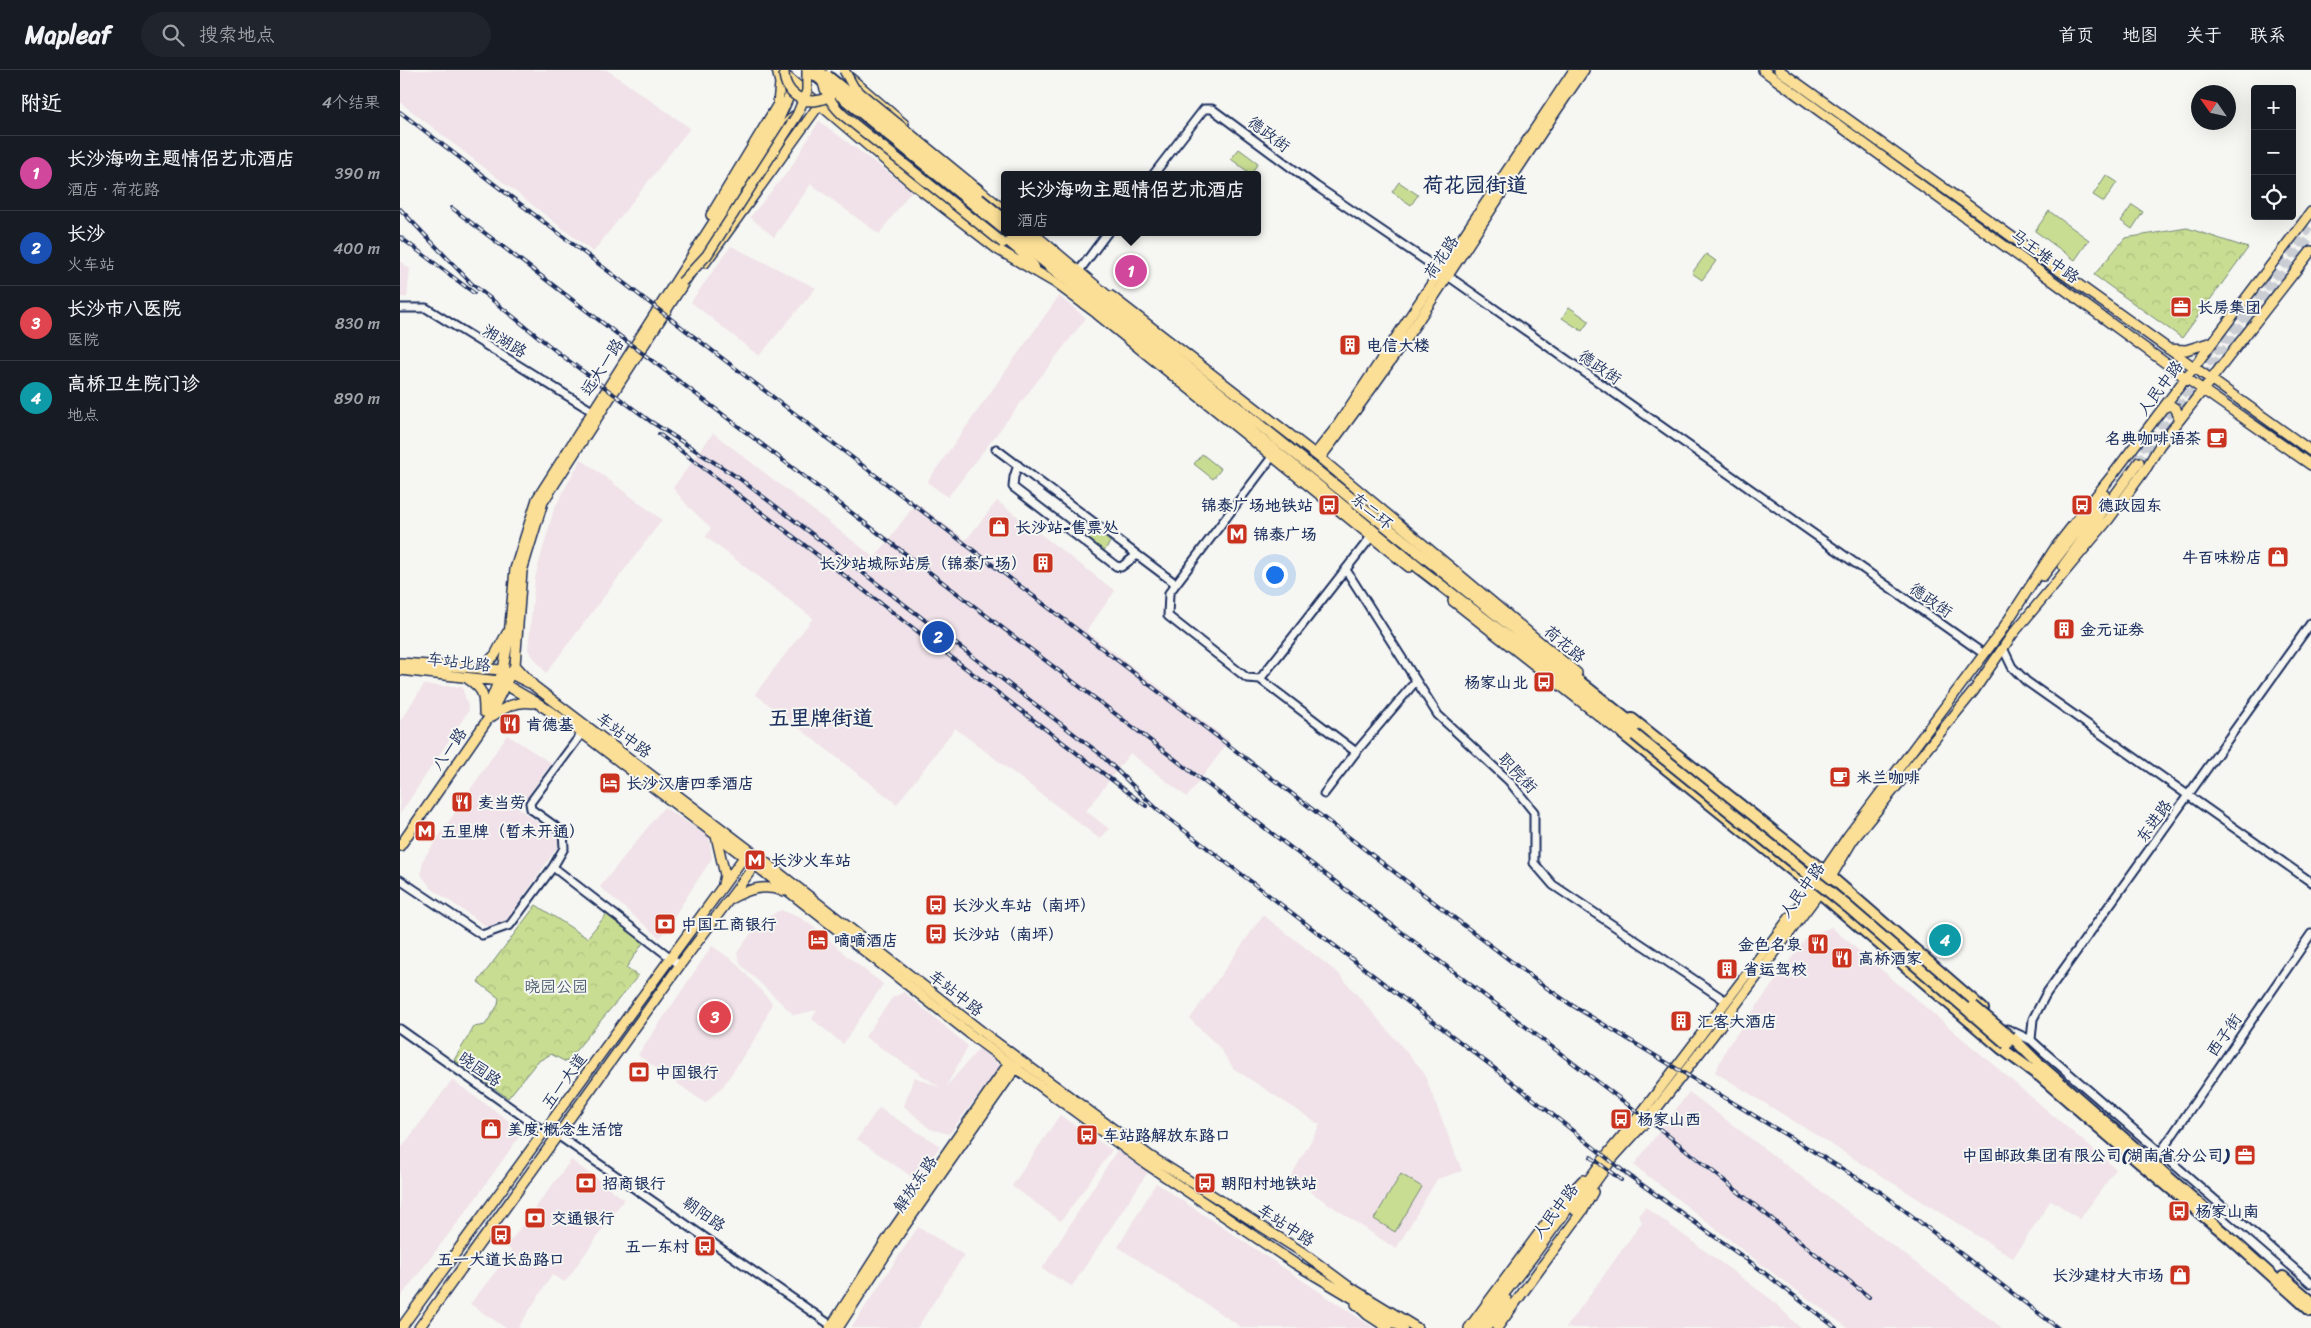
<!DOCTYPE html>
<html lang="zh">
<meta charset="utf-8">
<style>
body{margin:0;font-family:Sriracha,"LXGW WenKai TC",sans-serif;background:#20242c;color:#f1f3f6}
.controls{position:absolute;right:15px;top:15px;display:grid;overflow:hidden;border-radius:5px;box-shadow:0 5px 20px #0002}
.controls button{width:45px;height:45px;display:grid;place-items:center;padding:0;border:0;border-bottom:1px solid #363941;background:#171b24;color:#f1f3f6;font:25px sans-serif}
.compass{position:absolute;left:1791px;top:15px;width:45px;height:45px;border-radius:50%;background:#171b24;box-shadow:0 5px 20px #0002;rotate:304deg}
.you{position:absolute;left:874px;top:504px;width:18px;height:18px;margin:-12px;border:4px solid #fff;border-radius:50%;background:#1a73e8;box-shadow:0 0 0 8px #1a73e833}
.badge{display:grid;place-items:center;width:32px;height:32px;border-radius:50%;background:#b45309;color:#fff;font-size:16px;font-weight:700}
.pin{position:absolute;translate:-50% -50%;border:2px solid #fff;box-shadow:0 1px 5px #0006}
.popup{position:absolute;left:601px;top:101px;width:260px;height:65px;box-sizing:border-box;display:grid;place-content:center;border-radius:5px;background:#171b24;filter:drop-shadow(0 1px 4px #0005);font-size:16px;white-space:nowrap;color:#9ea1a6}
.popup b{font-size:19px;color:#f1f3f6}
.popup::after{content:'';position:absolute;left:50%;top:100%;margin-left:-10px;border:10px solid transparent;border-top-color:#171b24}
.list{margin:0;padding:0;list-style:none}
h2{display:flex;justify-content:space-between;align-items:center;height:65px;margin:0;padding:0 20px;font-size:21px}
h2 small{font-size:16px;font-weight:400;color:#9ea1a6}
.list li{display:grid;grid-template-columns:32px 1fr auto;gap:15px;align-items:center;box-sizing:border-box;height:75px;padding:0 20px;border-top:1px solid #363941}
.list b{display:block;font-size:19px;white-space:nowrap}
.list p{margin:0;font-size:16px;white-space:nowrap;color:#9ea1a6}
.list em{font-size:16px;font-style:normal;color:#9ea1a6}
.icon{flex:none;width:28px;height:28px;fill:none;stroke:currentColor;stroke-width:2;stroke-linecap:round;stroke-linejoin:round}
.map{position:relative;flex:none;width:1911px;height:1258px;overflow:hidden}
header{display:flex;align-items:center;gap:30px;box-sizing:border-box;height:70px;padding:0 25px;background:#171b24;border-bottom:1px solid #363941}
header strong{font-size:24px}
nav{display:flex;gap:28px;margin-inline-start:auto;font-size:18px}
.search{width:350px;height:45px;background:#20242c;display:flex;align-items:center;gap:12px;box-sizing:border-box;padding:0 18px;border-radius:28px;color:#9ea1a6;font-size:19px}
main{display:flex}
aside{flex:1;background:#171b24}
.map>svg:first-child{display:block}
.built{fill:#f0e2e8}
.grass{fill:url(#grass-tufts);stroke:#728678}
.park{fill:url(#park-crowns);stroke:#728678}
.garden{fill:#c9dd92;stroke:#728678}
.lines{fill:none;stroke-linecap:round;stroke-linejoin:round}
.major-tunnel{stroke:#caced4;stroke-width:9;stroke-dasharray:9 4.5;stroke-linecap:butt}
.minor-casing{stroke:#1b2f5e;stroke-width:11}
.major-casing{stroke:#1b2f5e;stroke-width:12}
.highway-casing{stroke:#1b2f5e;stroke-width:14}
.minor{stroke:#f6f6f2;stroke-width:7}
.major{stroke:#fbdf96;stroke-width:9}
.highway{stroke:#fbdf96;stroke-width:10}
.rail-casing{stroke:#1b2f5e;stroke-width:4}
.rail{stroke:#f6f6f2;stroke-width:2;stroke-dasharray:5.5;stroke-linecap:butt}
.major-bridge-casing{stroke:#1b2f5e;stroke-width:12;stroke-linecap:butt}
.highway-bridge-casing{stroke:#1b2f5e;stroke-width:14;stroke-linecap:butt}
.major-bridge{stroke:#fbdf96;stroke-width:9}
.highway-bridge{stroke:#fbdf96;stroke-width:10}
.labels{text-anchor:middle;dominant-baseline:central;stroke-width:4;stroke-linejoin:round;paint-order:stroke}
.street-label{font-size:16px;fill:#1b2f5e;stroke:#f6f6f2}
.poi-label{font-size:16px;font-weight:bold;fill:#1b2f5e;stroke:#f6f6f2;text-anchor:start}
.park-label{font-size:16px;fill:#465a6b;stroke:#f6f6f2}
.district-label{font-size:21px;font-weight:bold;fill:#1b2f5e;stroke:#f6f6f2}
</style>
<header>
<strong>Mapleaf</strong>
<div class="search"><svg class="icon" aria-label="search" viewBox="0 0 24 24"><circle cx="10" cy="10" r="6"/><path d="M15 15l6 6"/></svg>搜索地点</div>
<nav><a>首页</a><a>地图</a><a>关于</a><a>联系</a></nav>
</header>
<main>
<aside>
<h2>附近<small>4个结果</small></h2>
<ul class="list">
<li><span class="badge" style="background:#d1479c">1</span><div><b>长沙海吻主题情侣艺术酒店</b><p>酒店 · 荷花路</p></div><em>390 m</em></li>
<li><span class="badge" style="background:#1a4fb4">2</span><div><b>长沙</b><p>火车站</p></div><em>400 m</em></li>
<li><span class="badge" style="background:#e0444e">3</span><div><b>长沙市八医院</b><p>医院</p></div><em>830 m</em></li>
<li><span class="badge" style="background:#0f9aa8">4</span><div><b>高桥卫生院门诊</b><p>地点</p></div><em>890 m</em></li>
</ul>
</aside>
<div class="map">
<svg width="1911" height="1258" viewBox="0 0 1911 1258">
<defs>
<pattern id="grass-tufts" width="24" height="20" patternUnits="userSpaceOnUse" patternTransform="scale(1.25)"><rect width="24" height="20" fill="#c9dd92"/><path d="M3 7l-1-3M5 7V3M7 7l1-3M15 17l-1-3M17 17v-4M19 17l1-3" fill="none" stroke="#acbe80"/></pattern>
<pattern id="park-crowns" width="20" height="18" patternUnits="userSpaceOnUse" patternTransform="scale(1.25)"><rect width="20" height="18" fill="#c9dd92"/><path d="M2 6a3 3 0 1 1 6 0M12 15a3 3 0 1 1 6 0" fill="none" stroke="#acbe80"/></pattern>
</defs>
<rect width="100%" height="100%" fill="#f6f6f2"/>
<filter id="ink" filterUnits="userSpaceOnUse"><feTurbulence type="fractalNoise" baseFrequency=".02" numOctaves="2"/><feDisplacementMap in="SourceGraphic" scale="10" xChannelSelector="R" yChannelSelector="G"/><feConvolveMatrix kernelMatrix="1 2 1 2 8 2 1 2 1" color-interpolation-filters="sRGB"/></filter>
<g filter="url(#ink)">
<path class="built" d="M0 0H207L290 58 193 182 0 32Z
M419 51 512 120 479 164 411 114 374 167 350 147 390 99Z
M331 176 416 218 359 286 291 232Z
M0 191 10 199 7 227H0Z
M659 226 686 248 548 427 527 412Z
M313 363 475 488 516 433 566 470 597 431 715 521 686 561 829 671 787 727 730 683 686 741 709 759 700 769 555 658 497 734 355 624 413 548 306 467 311 458 288 436 273 418Z
M181 389 262 450 146 603 128 580 135 508 154 439Z
M24 615 62 617 69 640 0 744V651Z
M107 665 151 693 119 739 162 770 106 852 97 857 86 856 31 818 21 804 23 790Z
M264 737 309 767 312 788 260 868 200 817Z
M381 840 401 848 422 863 448 887 483 914 443 974 412 949 417 940 394 945 341 895 337 883 360 851Z
M863 845 938 903 1023 1001 1062 1101 1037 1109 996 1179 890 1108 920 1055 833 998 820 978 790 949Z
M1431 857 1716 1099 1680 1149 1651 1130 1613 1188 1315 1002 1328 976 1407 867Z
M312 876 335 892 372 933 360 961 324 1015 305 1033 238 985Z
M504 922 568 976 546 1017 582 975 600 997 549 1064 530 1059 504 1036 514 1007 541 1018 465 967 492 928Z
M52 1010 123 1061 73 1132 0 1228V1080Z
M1289 1022 1602 1258H1448L1366 1198 1234 1095Z
M479 1038 540 1076 518 1111 457 1069Z
M660 1045 712 1080 661 1151 612 1116Z
M717 1080 748 1102 672 1216 642 1199Z
M171 1090 224 1129 165 1212 152 1205 118 1258H106L70 1234 112 1181 106 1177Z
M756 1113 974 1258H843L718 1177Z
M1245 1137 1372 1230 1400 1258H1166L1242 1152 1239 1145Z
M518 1157 564 1185 517 1258H454L452 1257Z"/>
<path class="grass" d="M693 458 711 471 704 481 686 468Z"/>
<path class="park" d="M1787 158 1848 178 1782 268 1694 205 1725 168Z
M136 835 187 868 210 840 247 867 226 898 238 906 166 992 151 984 137 992 108 1028 54 990 74 957 85 955 98 935 99 928 78 912Z"/>
<path class="garden" d="M839 79 858 93 851 104 831 89Z
M1706 105 1717 112 1704 132 1693 125Z
M999 112 1018 125 1011 135 992 122Z
M1732 135 1743 142 1732 159 1721 151Z
M1649 141 1689 170 1675 190 1635 161Z
M1306 184 1316 191 1302 210 1292 203Z
M1169 237 1189 251 1182 261 1162 248Z
M802 384 821 399 813 409 794 394Z
M1001 1104 1022 1117 995 1162 974 1149Z"/>
<g class="lines">
<path class="major-tunnel" d="M1732 389 1868 215 1911 155
M1739 392 1911 167"/>
<g class="minor-casing">
<path id="minor" d="M753 105 804 39H812L916 116 1041 201 1584 584
M679 201 708 162
M0 238H26L192 341
M596 379 776 514
M872 387 769 523 768 546 847 608 860 609 956 682
M618 395 614 407 613 417 716 496 721 497 737 485
M946 500 1038 645 1109 711 1134 742V793L1153 815 1326 931
M1603 578 1612 597 1626 611 1911 812
M860 609 971 467
M924 724 956 682 1016 611
M153 797 280 895
M0 810 82 865 110 855 153 797 164 778 163 762 131 739 130 733 182 663
M0 959 145 1062 159 1066 435 1258
M1607 959 1631 970 1643 981 1911 1213
M1631 970 1633 949 1646 924 1911 553
M1760 1083 1911 864"/>
</g>
<g class="major-casing">
<path id="major" d="M1363 0 1786 308 1911 395
M1379 0 1911 381
M384 4 513 114 597 179 654 212 700 246
M448 6 504 54
M431 25 621 182 634 196
M576 117 605 141
M311 145 378 34 380 13 377 0
M632 162 714 231
M305 193 419 35
M711 226 920 388 1177 603
M697 244 1009 497
M1768 279 1786 280 1812 272
M1763 338 1770 335 1776 339 1779 348 1777 353
M915 384 935 359 1174 0
M920 388C1016 264 1095 128 1184 0
M1663 496 1739 392
M1643 506 1705 425
M1053 531 1217 660
M0 593 103 600 129 613
M115 595 134 616 360 788 585 964 750 1086 902 1182 948 1216 1017 1258
M81 599 95 585 107 563
M0 600 99 611 139 634 182 663 355 795 579 971 745 1093 894 1193 1003 1258
M68 609C83 619 84 624 84 642
M88 637 103 600 109 566 115 499 137 429 378 51 391 22
M91 647C104 638 116 630 133 633
M316 766 325 805 323 814
M0 776 88 649 115 595 122 501 143 432 386 54 394 46
M330 829C349 819 363 814 384 821
M1175 1140 1212 1089 1250 1047 1314 964 1431 807 1453 770 1573 622 1612 565 1709 449 1747 397 1760 375 1911 181
M956 1234 968 1245 988 1258
M1 1258 347 783
M19 1258 280 895 358 791
M430 1258 493 1160 609 993
M438 1258 499 1164 619 993
M1069 1258 1162 1132 1183 1110
M1078 1258 1134 1185 1209 1082 1243 1041 1413 817 1448 766 1600 563 1655 478 1714 403 1911 142
M1086 1258 1107 1230
M1097 1258 1183 1140 1193 1122"/>
</g>
<g class="highway-casing">
<path id="highway" d="M608 162 1020 499 1235 665
M619 162 1235 656
M1232 649 1431 807 1583 939
M1223 664 1413 817 1601 978 1638 1005
M1606 961 1644 999
M1640 995 1806 1140
M1634 1001 1740 1093 1830 1168 1911 1241
M1883 1207 1911 1231"/>
</g>
<use href="#minor" class="minor"/>
<use href="#major" class="major"/>
<use href="#highway" class="highway"/>
<g class="rail-casing">
<path id="rail" d="M0 42 1137 911 1170 934 1482 1123 1658 1258
M52 138 1265 1063 1469 1227
M0 139 71 213 161 285 250 351 340 409 699 683 759 741 1098 1001 1227 1104 1353 1194 1436 1258
M0 167 74 223
M259 364 746 736
M1191 1087 1221 1110"/>
</g>
<use href="#rail" class="rail"/>
<g class="major-bridge-casing">
<path id="major-bridge" d="M384 0C383 27 411 40 432 24
M421 0C422 18 430 33 443 45L603 173
M444 0 454 18 580 121
M282 212 307 185 397 45 407 21V0"/>
</g>
<g class="highway-bridge-casing">
<path id="highway-bridge" d="M409 0 605 160
M427 6 605 150
M1235 665 1448 837 1607 974
M1573 936 1611 968"/>
</g>
<use href="#major-bridge" class="major-bridge"/>
<use href="#highway-bridge" class="highway-bridge"/>
</g>
</g>
<defs>
<g id="office-square" transform="scale(1.125)"><rect x="-9" y="-9" width="18" height="18" rx="4" fill="#c8321e" stroke="#f6f6f2"/><path d="M-6-3h4V-5.5h4V-3h4V5H-6ZM-1-4.5V-3h2v-1.5ZM-6 0V1H6V0Z" fill="#fff"/></g>
<g id="building-square" transform="scale(1.125)"><rect x="-9" y="-9" width="18" height="18" rx="4" fill="#c8321e" stroke="#f6f6f2"/><path d="M-4-6H4V6H1V3H-1V6H-4ZM-2.5-4.3h1.7v1.8h-1.7ZM.8-4.3h1.7v1.8H.8ZM-2.5-1h1.7V.8h-1.7ZM.8-1h1.7V.8H.8Z" fill="#fff"/></g>
<g id="cafe-square" transform="scale(1.125)"><rect x="-9" y="-9" width="18" height="18" rx="4" fill="#c8321e" stroke="#f6f6f2"/><path d="M-5.5-4.5H6V0H3Q3 3.5 0 3.5H-2.5Q-5.5 3.5-5.5 0ZM3-3.2v2h1.7v-2ZM-6 4.5H4V6H-6Z" fill="#fff"/></g>
<g id="bus-square" transform="scale(1.125)"><rect x="-9" y="-9" width="18" height="18" rx="4" fill="#c8321e" stroke="#f6f6f2"/><path d="M-5-6H5V4H4V6H2V4H-2V6H-4V4H-5ZM-3.5-4V0h7V-4ZM-3.5 1.2v1.5H-2V1.2ZM2 1.2v1.5H3.5V1.2Z" fill="#fff"/></g>
<g id="shop-square" transform="scale(1.125)"><rect x="-9" y="-9" width="18" height="18" rx="4" fill="#c8321e" stroke="#f6f6f2"/><path d="M-5-2.5h2.3a2.7 3.5 0 0 1 5.4 0H5L5.5 6h-11ZM-1.5-2.5h3a1.5 2.3 0 0 0-3 0Z" fill="#fff"/></g>
<g id="metro-square" transform="scale(1.125)"><rect x="-9" y="-9" width="18" height="18" rx="4" fill="#c8321e" stroke="#f6f6f2"/><path d="M-5.5 5V-5H-3L0 0L3-5H5.5V5H3V-.5L0 4L-3-.5V5Z" fill="#fff"/></g>
<g id="restaurant-square" transform="scale(1.125)"><rect x="-9" y="-9" width="18" height="18" rx="4" fill="#c8321e" stroke="#f6f6f2"/><path d="M-5-6h1v4h1v-4h1v4h1v-4h1v5L-1.5 .5V6h-2V.5L-5-1ZM5-6V6H3V1.5H1.5Q1.5-4 5-6Z" fill="#fff"/></g>
<g id="hotel-square" transform="scale(1.125)"><rect x="-9" y="-9" width="18" height="18" rx="4" fill="#c8321e" stroke="#f6f6f2"/><path d="M-6-4.5h1.5V1H6V5H4.5V3h-9V5H-6ZM-4 0a1.8 1.8 0 1 1 3.6 0ZM.5 0V-2.5h3Q6-2.5 6 0Z" fill="#fff"/></g>
<g id="bank-square" transform="scale(1.125)"><rect x="-9" y="-9" width="18" height="18" rx="4" fill="#c8321e" stroke="#f6f6f2"/><path d="M-6-4H6V4H-6ZM0-2.3a2.3 2.3 0 1 0 0 4.6a2.3 2.3 0 1 0 0-4.6Z" fill="#fff"/></g>
</defs>
<g fill-rule="evenodd">
<use href="#office-square" x="1781" y="237"/>
<use href="#building-square" x="950" y="275"/>
<use href="#cafe-square" x="1817" y="368"/>
<use href="#bus-square" x="929" y="435"/>
<use href="#bus-square" x="1682" y="435"/>
<use href="#shop-square" x="599" y="457"/>
<use href="#metro-square" x="837" y="464"/>
<use href="#shop-square" x="1878" y="487"/>
<use href="#building-square" x="643" y="493"/>
<use href="#building-square" x="1664" y="559"/>
<use href="#bus-square" x="1144" y="612"/>
<use href="#restaurant-square" x="110" y="654"/>
<use href="#cafe-square" x="1440" y="707"/>
<use href="#hotel-square" x="210" y="713"/>
<use href="#restaurant-square" x="62" y="732"/>
<use href="#metro-square" x="25" y="761"/>
<use href="#metro-square" x="355" y="790"/>
<use href="#bus-square" x="536" y="835"/>
<use href="#bank-square" x="265" y="854"/>
<use href="#bus-square" x="536" y="864"/>
<use href="#hotel-square" x="418" y="870"/>
<use href="#restaurant-square" x="1418" y="874"/>
<use href="#restaurant-square" x="1442" y="888"/>
<use href="#building-square" x="1327" y="899"/>
<use href="#building-square" x="1281" y="951"/>
<use href="#bank-square" x="239" y="1002"/>
<use href="#bus-square" x="1221" y="1049"/>
<use href="#shop-square" x="91" y="1059"/>
<use href="#bus-square" x="687" y="1065"/>
<use href="#office-square" x="1845" y="1085"/>
<use href="#bank-square" x="186" y="1113"/>
<use href="#bus-square" x="805" y="1113"/>
<use href="#bus-square" x="1779" y="1141"/>
<use href="#bank-square" x="135" y="1148"/>
<use href="#bus-square" x="101" y="1165"/>
<use href="#bus-square" x="305" y="1176"/>
<use href="#shop-square" x="1780" y="1205"/>
</g>
<g class="labels">
<g class="street-label">
<text transform="translate(869 64) rotate(37)">德政街</text>
<text transform="translate(1645 186) rotate(36)">马王堆中路</text>
<text transform="translate(1041 187) rotate(-56)">荷花路</text>
<text transform="translate(105 271) rotate(31)">湘湖路</text>
<text transform="translate(202 297) rotate(-57)">远大一路</text>
<text transform="translate(1200 297) rotate(35)">德政街</text>
<text transform="translate(1760 318) rotate(-53)">人民中路</text>
<text transform="translate(972 441) rotate(39)">东二环</text>
<text transform="translate(1531 530) rotate(35)">德政街</text>
<text transform="translate(1165 574) rotate(40)">荷花路</text>
<text transform="translate(59 592) rotate(6)">车站北路</text>
<text transform="translate(224 665) rotate(37)">车站中路</text>
<text transform="translate(49 679) rotate(-55)">八一路</text>
<text transform="translate(1118 703) rotate(47)">职院街</text>
<text transform="translate(1754 751) rotate(-54)">东进路</text>
<text transform="translate(1402 820) rotate(-54)">人民中路</text>
<text transform="translate(556 923) rotate(38)">车站中路</text>
<text transform="translate(1824 965) rotate(-55)">西子街</text>
<text transform="translate(80 999) rotate(35)">晓园路</text>
<text transform="translate(164 1011) rotate(-54)">五一大道</text>
<text transform="translate(515 1114) rotate(-56)">解放东路</text>
<text transform="translate(1155 1141) rotate(-53)">人民中路</text>
<text transform="translate(304 1144) rotate(35)">朝阳路</text>
<text transform="translate(886 1155) rotate(33)">车站中路</text>
</g>
<g class="poi-label">
<text x="1797" y="237">长房集团</text>
<text x="966" y="275">电信大楼</text>
<text x="1801" y="368" text-anchor="end">名典咖啡语茶</text>
<text x="913" y="435" text-anchor="end">锦泰广场地铁站</text>
<text x="1698" y="435">德政园东</text>
<text x="615" y="457">长沙站-售票处</text>
<text x="853" y="464">锦泰广场</text>
<text x="1862" y="487" text-anchor="end">牛百味粉店</text>
<text x="627" y="493" text-anchor="end">长沙站城际站房（锦泰广场）</text>
<text x="1680" y="559">金元证券</text>
<text x="1128" y="612" text-anchor="end">杨家山北</text>
<text x="126" y="654">肯德基</text>
<text x="1456" y="707">米兰咖啡</text>
<text x="226" y="713">长沙汉唐四季酒店</text>
<text x="78" y="732">麦当劳</text>
<text x="41" y="761">五里牌（暂未开通）</text>
<text x="371" y="790">长沙火车站</text>
<text x="552" y="835">长沙火车站（南坪）</text>
<text x="281" y="854">中国工商银行</text>
<text x="552" y="864">长沙站（南坪）</text>
<text x="434" y="870">嘀嘀酒店</text>
<text x="1402" y="874" text-anchor="end">金色名泉</text>
<text x="1458" y="888">高桥酒家</text>
<text x="1343" y="899">省运驾校</text>
<text x="1297" y="951">汇客大酒店</text>
<text x="255" y="1002">中国银行</text>
<text x="1237" y="1049">杨家山西</text>
<text x="107" y="1059">美度·概念生活馆</text>
<text x="703" y="1065">车站路解放东路口</text>
<text x="1829" y="1085" text-anchor="end">中国邮政集团有限公司(湖南省分公司)</text>
<text x="202" y="1113">招商银行</text>
<text x="821" y="1113">朝阳村地铁站</text>
<text x="1795" y="1141">杨家山南</text>
<text x="151" y="1148">交通银行</text>
<text x="289" y="1176" text-anchor="end">五一东村</text>
<text x="101" y="1189" text-anchor="middle">五一大道长岛路口</text>
<text x="1764" y="1205" text-anchor="end">长沙建材大市场</text>
</g>
<g class="park-label">
<text x="156" y="916">晓园公园</text>
</g>
<g class="district-label">
<text x="1075" y="115">荷花园街道</text>
<text x="421" y="648">五里牌街道</text>
</g>
</g>
</svg>
<div class="controls">
<button>+</button>
<button>−</button>
<button><svg class="icon" aria-label="locate" viewBox="0 0 24 24"><circle cx="12" cy="12" r="6"/><path d="M12 2v4M12 18v4M2 12h4M18 12h4"/></svg></button>
</div>
<svg class="compass" viewBox="-18 -18 36 36"><path d="M0-13l5 13h-10z" fill="#e53935"/><path d="M0 13l5-13h-10z" fill="#9ea1a6"/></svg>
<div class="you"></div>
<div class="pin badge" style="left:731px;top:201px;background:#d1479c">1</div>
<div class="popup"><b>长沙海吻主题情侣艺术酒店</b>酒店</div>
<div class="pin badge" style="left:538px;top:567px;background:#1a4fb4">2</div>
<div class="pin badge" style="left:315px;top:947px;background:#e0444e">3</div>
<div class="pin badge" style="left:1545px;top:870px;background:#0f9aa8">4</div>
</div>
</main>
